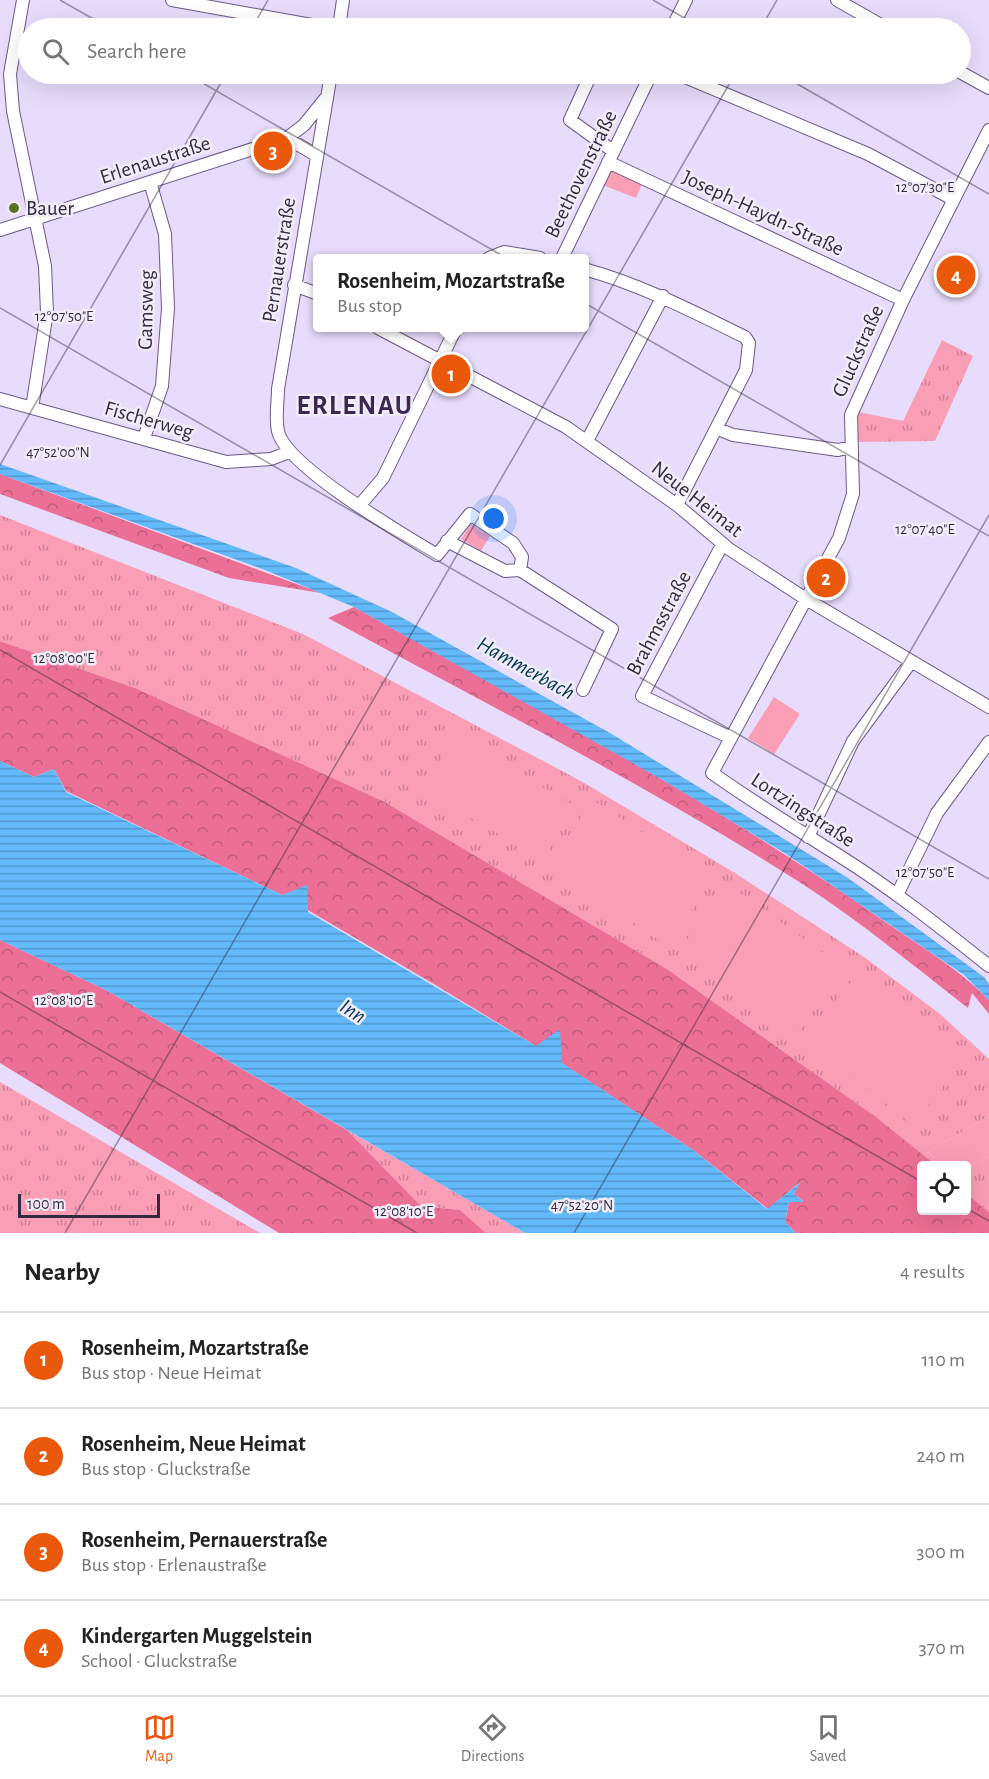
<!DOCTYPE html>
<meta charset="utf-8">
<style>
body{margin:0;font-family:"Alegreya Sans",sans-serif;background:#f6f6f6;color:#222}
.controls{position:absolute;right:18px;bottom:18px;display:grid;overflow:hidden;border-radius:6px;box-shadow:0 6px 24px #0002}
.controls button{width:54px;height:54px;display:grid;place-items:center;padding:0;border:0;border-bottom:2px solid #e0e0e0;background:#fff;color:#222;font:30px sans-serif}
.scale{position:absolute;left:18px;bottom:15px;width:142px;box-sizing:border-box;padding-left:6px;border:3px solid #332a3f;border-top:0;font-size:16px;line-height:21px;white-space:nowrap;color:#332a3f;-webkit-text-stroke:4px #f1edf8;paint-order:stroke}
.you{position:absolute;left:494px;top:519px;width:21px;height:21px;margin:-15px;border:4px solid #fff;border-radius:50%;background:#1a73e8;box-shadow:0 0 0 9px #1a73e833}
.badge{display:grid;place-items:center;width:39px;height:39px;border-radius:50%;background:#ea580c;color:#fff;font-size:20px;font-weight:700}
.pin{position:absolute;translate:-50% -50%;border:3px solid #fff;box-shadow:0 2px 6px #0006}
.popup{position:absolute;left:313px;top:254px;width:276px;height:78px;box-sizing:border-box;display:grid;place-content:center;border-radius:6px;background:#fff;filter:drop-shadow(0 2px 4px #0005);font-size:20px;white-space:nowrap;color:#767676}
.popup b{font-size:22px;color:#222}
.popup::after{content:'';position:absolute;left:50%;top:100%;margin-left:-12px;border:12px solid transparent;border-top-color:#fff}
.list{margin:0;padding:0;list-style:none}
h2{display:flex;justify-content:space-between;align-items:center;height:78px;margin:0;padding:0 24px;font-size:26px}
h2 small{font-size:20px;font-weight:400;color:#767676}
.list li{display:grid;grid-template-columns:39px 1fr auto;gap:18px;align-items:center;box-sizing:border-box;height:96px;padding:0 24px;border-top:2px solid #e0e0e0}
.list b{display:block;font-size:22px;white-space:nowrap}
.list p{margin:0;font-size:20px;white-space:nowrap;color:#767676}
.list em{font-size:20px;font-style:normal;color:#767676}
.icon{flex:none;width:33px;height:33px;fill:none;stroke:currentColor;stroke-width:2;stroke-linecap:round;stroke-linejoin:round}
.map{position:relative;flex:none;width:989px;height:1233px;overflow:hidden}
.search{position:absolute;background:#fff;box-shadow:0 6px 24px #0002;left:18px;right:18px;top:18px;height:66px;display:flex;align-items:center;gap:15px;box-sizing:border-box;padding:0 21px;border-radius:33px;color:#767676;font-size:22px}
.sheet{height:462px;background:#fff}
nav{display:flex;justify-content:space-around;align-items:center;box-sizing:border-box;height:84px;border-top:2px solid #e0e0e0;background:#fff;font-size:16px;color:#767676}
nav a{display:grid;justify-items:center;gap:3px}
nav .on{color:#ea580c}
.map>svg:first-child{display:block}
.grass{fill:url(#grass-tufts)}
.forest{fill:url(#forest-crowns)}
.park{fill:#fa9eb6}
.water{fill:url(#water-rules)}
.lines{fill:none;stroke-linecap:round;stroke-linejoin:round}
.minor-casing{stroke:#6c5987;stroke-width:14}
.minor{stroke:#fff;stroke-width:12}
.ticks{fill:none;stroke:#332a3f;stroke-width:1.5;stroke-opacity:0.45}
.poi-dot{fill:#5b7120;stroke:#f1edf8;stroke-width:2}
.labels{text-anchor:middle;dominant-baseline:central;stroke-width:5;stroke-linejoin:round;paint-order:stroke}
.street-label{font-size:21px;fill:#332a3f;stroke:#f1edf8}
.poi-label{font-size:21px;fill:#332a3f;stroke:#f1edf8;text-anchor:start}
.water-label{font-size:22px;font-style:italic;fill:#033655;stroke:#f1edf8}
.district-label{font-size:27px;font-weight:bold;letter-spacing:1.5px;fill:#3a2851;stroke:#f1edf8}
.ticks-label{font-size:15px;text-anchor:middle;fill:#332a3f;stroke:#f1edf8;stroke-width:5;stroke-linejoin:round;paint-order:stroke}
</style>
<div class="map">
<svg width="989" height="1233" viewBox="0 0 989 1233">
<defs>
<pattern id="grass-tufts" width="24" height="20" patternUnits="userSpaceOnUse" patternTransform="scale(1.5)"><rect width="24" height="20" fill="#fa9eb6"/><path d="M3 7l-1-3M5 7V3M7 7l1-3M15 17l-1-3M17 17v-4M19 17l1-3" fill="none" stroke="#cb8195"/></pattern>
<pattern id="forest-crowns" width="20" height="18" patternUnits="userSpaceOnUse" patternTransform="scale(1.5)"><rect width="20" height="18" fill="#ec7095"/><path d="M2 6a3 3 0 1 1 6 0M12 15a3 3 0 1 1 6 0" fill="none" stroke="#c05c7b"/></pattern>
<pattern id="water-rules" width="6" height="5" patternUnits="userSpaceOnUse" patternTransform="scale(1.5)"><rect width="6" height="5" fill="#63bafb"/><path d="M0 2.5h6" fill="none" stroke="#5297cd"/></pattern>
</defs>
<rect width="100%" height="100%" fill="#e8dcfc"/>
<path class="grass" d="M942 340 973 356 935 441 855 442 858 412 903 421Z
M0 515 303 634 581 781 735 873 864 957 940 1014 989 1059V1116L928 1152 942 1165H936L876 1117 667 969 383 801 135 688 0 641Z
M0 1082 260 1233H0Z
M347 1130 525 1233H486L460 1210 421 1206Z
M989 1157V1212L967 1194 966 1168Z"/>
<path class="forest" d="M0 474 321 593 229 578 0 494Z
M354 607C532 707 714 801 881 919 918 945 957 967 989 1000V1014L972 993 968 1008C914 966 861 922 804 885 651 787 488 705 328 618Z
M0 641 135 688 383 801 667 969 876 1117 936 1165 922 1166V1210H966L967 1194 989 1212V1233H796L785 1222 789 1202 803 1201 794 1194 799 1183 768 1209 693 1150 536 1046 432 983 282 895 66 791 54 769 34 777 0 761Z
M0 940 106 990 347 1130 421 1206 460 1210 486 1233H279L0 1063Z"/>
<path class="park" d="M610 168 642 184 636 198 600 184Z
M471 524 490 536 481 551 461 539Z
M774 697 800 714 774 754 748 738Z
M455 736 575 806 543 860 423 790Z
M593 800 712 878 668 946 548 867Z
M728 884 844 968 797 1034 680 950Z
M856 976 963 1061 913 1125 805 1040Z
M989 1116V1157L967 1168 966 1166 942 1165 928 1152Z"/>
<path class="water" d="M0 464 296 568 392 612 610 733 848 878 984 977 989 984V1000L964 975 786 854 661 779 354 607 265 570 0 474Z
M0 761 34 777 54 769 66 792 282 895 307 885 308 912 536 1046 560 1029 562 1063 693 1150 767 1209 801 1182 794 1194 804 1202H789L785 1222 796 1233H525L106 990 0 940Z"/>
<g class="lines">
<g class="minor-casing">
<path id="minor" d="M23 0 10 74 13 111 45 266 47 312 32 408
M172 0 328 28
M837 0 886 28
M339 28 343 0
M672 28 686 0
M960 72 989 88
M331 74 278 389C278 402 275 418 278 431 285 466 404 535 437 555L470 514 513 543 522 557 520 570 505 571 447 541
M591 74 570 120 613 151
M678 74 868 154 953 199
M989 130 903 300 851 415 853 494 839 538 712 773C753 802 795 828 838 855 891 888 940 927 989 966
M287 138 316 155
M608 162 903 300
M0 230 287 138 304 125 325 99
M489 258 504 252 540 258
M562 258 651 74
M584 269C642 285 692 311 745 337L749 343 746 370 677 505
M294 285 318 294
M378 328 566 427 677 505 729 549 806 599 989 707
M0 399 226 462 271 459 289 452
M718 429 733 435 838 450 851 447
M144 438 162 386 168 308 165 234 150 182
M587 441 663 296
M359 506 383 478 456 328
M722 545 642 696 731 738
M520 570 612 629 583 690
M808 837 853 741 911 662
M897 895 937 813 989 742"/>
</g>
<use href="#minor" class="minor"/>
</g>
<path class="ticks" d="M60 0 109 28M653 0 702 28M252 28 268 0M761 28 777 0M187 74 989 536M780 74 989 194M0 308 989 879M0 465 226 74M0 650 922 1182M0 992 417 1233M966 1208 989 1221M65 1233 735 74M574 1233 989 515"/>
<circle class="poi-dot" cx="14" cy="208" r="6"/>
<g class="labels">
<g class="street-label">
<text transform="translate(155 160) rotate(-18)">Erlenaustraße</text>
<text transform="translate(581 174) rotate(-64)">Beethovenstraße</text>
<text transform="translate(763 213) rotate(25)">Joseph-Haydn-Straße</text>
<text transform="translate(279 260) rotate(-81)">Pernauerstraße</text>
<text transform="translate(146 310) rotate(-89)">Gamsweg</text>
<text transform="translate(858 351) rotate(-66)">Gluckstraße</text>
<text transform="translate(149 420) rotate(16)">Fischerweg</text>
<text transform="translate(697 499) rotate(38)">Neue Heimat</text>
<text transform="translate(659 623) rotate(-62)">Brahmsstraße</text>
<text transform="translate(803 810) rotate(33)">Lortzingstraße</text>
</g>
<g class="poi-label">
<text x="26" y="208">Bauer</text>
</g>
<g class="water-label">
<text transform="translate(526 668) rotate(29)">Hammerbach</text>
<text transform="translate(353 1011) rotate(32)">Inn</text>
</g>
<g class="district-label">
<text x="355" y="405">ERLENAU</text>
</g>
</g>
<g class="ticks-label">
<text x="925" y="192">12°07'30"E</text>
<text x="64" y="321">12°07'50"E</text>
<text x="58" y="457">47°52'00"N</text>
<text x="925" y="534">12°07'40"E</text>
<text x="64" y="663">12°08'00"E</text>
<text x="925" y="877">12°07'50"E</text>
<text x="64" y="1005">12°08'10"E</text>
<text x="582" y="1210">47°52'20"N</text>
<text x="404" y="1216">12°08'10"E</text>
</g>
</svg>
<div class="controls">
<button><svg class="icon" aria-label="locate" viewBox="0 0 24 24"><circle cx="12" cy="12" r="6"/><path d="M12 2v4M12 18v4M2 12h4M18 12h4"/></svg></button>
</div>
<div class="scale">100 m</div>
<div class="you"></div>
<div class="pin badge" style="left:451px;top:374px">1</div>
<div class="popup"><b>Rosenheim, Mozartstraße</b>Bus stop</div>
<div class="pin badge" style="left:826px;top:578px">2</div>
<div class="pin badge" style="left:273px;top:151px">3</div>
<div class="pin badge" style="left:956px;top:275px">4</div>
<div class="search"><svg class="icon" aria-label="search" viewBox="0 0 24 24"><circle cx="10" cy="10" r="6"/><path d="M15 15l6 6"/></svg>Search here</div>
</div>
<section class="sheet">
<h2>Nearby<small>4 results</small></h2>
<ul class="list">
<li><span class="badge">1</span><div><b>Rosenheim, Mozartstraße</b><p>Bus stop · Neue Heimat</p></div><em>110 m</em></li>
<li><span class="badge">2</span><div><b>Rosenheim, Neue Heimat</b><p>Bus stop · Gluckstraße</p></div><em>240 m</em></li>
<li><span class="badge">3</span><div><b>Rosenheim, Pernauerstraße</b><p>Bus stop · Erlenaustraße</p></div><em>300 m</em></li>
<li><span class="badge">4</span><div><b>Kindergarten Muggelstein</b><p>School · Gluckstraße</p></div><em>370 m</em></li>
</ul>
</section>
<nav>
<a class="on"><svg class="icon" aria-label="map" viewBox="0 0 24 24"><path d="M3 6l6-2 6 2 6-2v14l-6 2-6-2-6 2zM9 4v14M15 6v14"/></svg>Map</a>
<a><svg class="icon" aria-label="directions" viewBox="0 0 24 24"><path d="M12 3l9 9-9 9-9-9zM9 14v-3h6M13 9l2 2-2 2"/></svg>Directions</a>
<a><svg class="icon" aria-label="saved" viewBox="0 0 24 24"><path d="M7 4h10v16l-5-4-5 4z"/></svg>Saved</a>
</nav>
